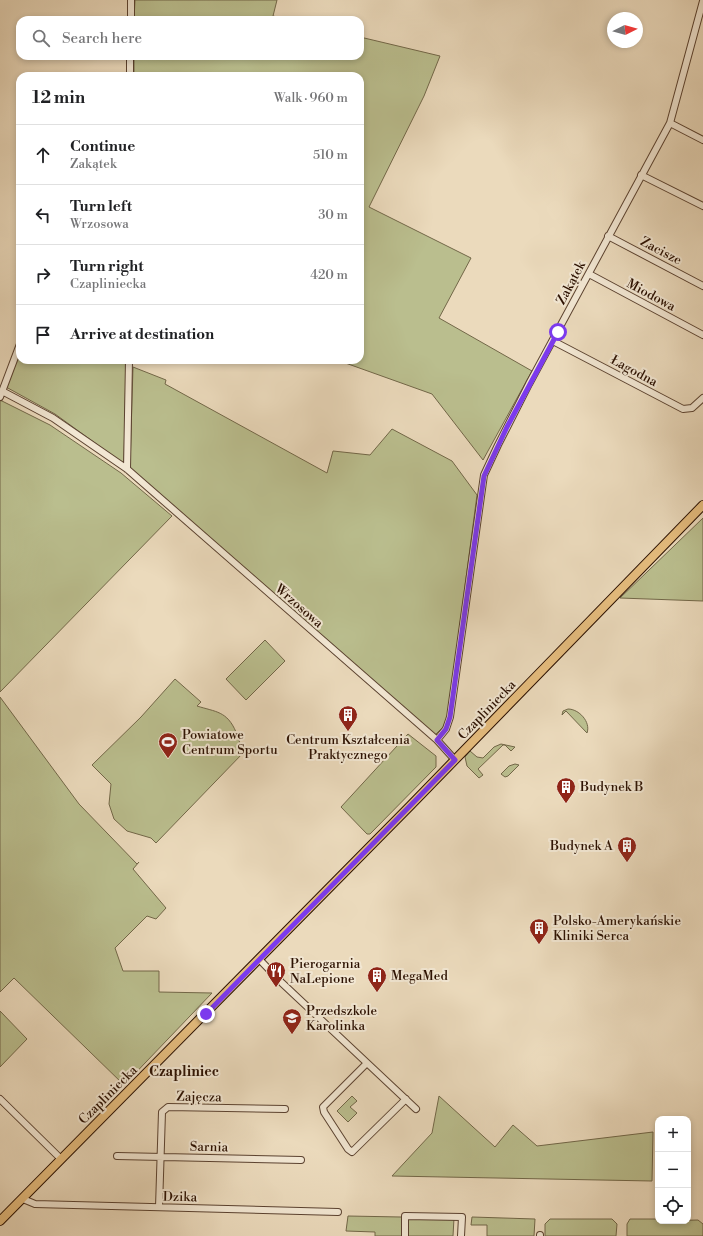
<!DOCTYPE html>
<meta charset="utf-8">
<style>
body{margin:0;font-family:"Libre Bodoni",serif;background:#f2f2f2;color:#202124}
.controls{position:absolute;right:12px;bottom:12px;display:grid;overflow:hidden;border-radius:8px;box-shadow:0 2px 6px #0003}
.controls button{width:36px;height:36px;display:grid;place-items:center;padding:0;border:0;border-bottom:1px solid #e0e0e0;background:#fff;color:#202124;font:20px sans-serif}
.compass{position:absolute;left:607px;top:12px;width:36px;height:36px;border-radius:50%;background:#fff;box-shadow:0 2px 6px #0003;rotate:85deg}
.stop{position:absolute;width:12px;height:12px;margin:-9px;border:3px solid #7c3aed;border-radius:50%;background:#fff}
.stop.end{background:#7c3aed;border-color:#fff;box-shadow:0 1px 4px #0008}
.list{margin:0;padding:0;list-style:none}
h2{display:flex;justify-content:space-between;align-items:center;height:52px;margin:0;padding:0 16px;font-size:17px}
h2 small{font-size:13px;font-weight:400;color:#757577}
.list li{display:grid;grid-template-columns:26px 1fr auto;gap:12px;align-items:center;box-sizing:border-box;height:60px;padding:0 16px;border-top:1px solid #e0e0e0}
.list b{display:block;font-size:15px;white-space:nowrap}
.list p{margin:0;font-size:13px;white-space:nowrap;color:#757577}
.list em{font-size:13px;font-style:normal;color:#757577}
.icon{flex:none;width:22px;height:22px;fill:none;stroke:currentColor;stroke-width:2;stroke-linecap:round;stroke-linejoin:round}
.map{position:relative;flex:none;width:703px;height:1236px;overflow:hidden}
.search{position:absolute;background:#fff;box-shadow:0 2px 6px #0003;left:16px;top:16px;width:348px;height:44px;display:flex;align-items:center;gap:10px;box-sizing:border-box;padding:0 14px;border-radius:12px;color:#757577;font-size:15px}
.panel{position:absolute;background:#fff;box-shadow:0 2px 6px #0003;left:16px;top:72px;width:348px;height:292px;border-radius:12px}
.map>svg:first-child{display:block}
.green{fill:#babe8e;stroke:#726748}
.lines{fill:none;stroke-linecap:round;stroke-linejoin:round}
.minor-casing{stroke:#5b4230;stroke-width:8}
.major-casing{stroke:#2b1001;stroke-width:10}
.minor{stroke:#f2e7d3;stroke-width:6}
.major{stroke:#e6bd7e;stroke-width:8}
.route{stroke:#7c3aed;stroke-width:5}
.labels{text-anchor:middle;dominant-baseline:central;stroke-width:4;stroke-linejoin:round;paint-order:stroke}
.street-label{font-size:13px;fill:#2b1001;stroke:#f2e7d3}
.poi-label{font-size:13px;fill:#2b1001;stroke:#f2e7d3;text-anchor:start}
.neighbourhood-label{font-size:14px;font-weight:bold;fill:#2b1001;stroke:#f2e7d3}
</style>
<div class="map">
<svg width="703" height="1236" viewBox="0 0 703 1236">
<rect width="100%" height="100%" fill="#ebdabc"/>
<filter id="stains"><feTurbulence type="fractalNoise" baseFrequency=".005" numOctaves="4"/><feColorMatrix values="0 0 0 0 .2 0 0 0 0 .09 0 0 0 0 .02 0 0 0 .5 -.17"/></filter>
<radialGradient id="worn" r=".72"><stop offset=".6" stop-color="#630" stop-opacity="0"/><stop offset="1" stop-color="#630" stop-opacity=".3"/></radialGradient>
<path class="green" d="M135 0H277L273 16 290 20H134Z
M360 37 440 56 424 96 369 207 471 258 439 318 532 371 483 460 432 394 337 360H360V76H134V56H360Z
M20 351V360H120L126 363 124 464 55 414 6 387Z
M133 367 166 380 165 384 327 473 333 451 370 455 392 429 452 461 477 495 448 715 443 727 435 735 130 468Z
M0 400 50 425 121 473 172 516 0 692Z
M703 518V601L620 598Z
M265 640 285 661 246 700 226 679Z
M175 679 201 702 197 706C216 712 227 711 236 732 239 739 240 746 244 752L156 843 151 838 127 831 114 819 109 804 111 784 92 765 141 717Z
M0 697 79 804 137 864 139 862 133 869 166 908 156 919 147 916 115 948 123 971H159V992L212 993 124 1085 14 978 0 992Z
M568 709C579 709 591 722 587 733L566 711 562 715 563 711Z
M408 734 436 756V767L370 834H367L341 807Z
M501 744 515 747 511 751 505 745H503L478 769 483 775 479 778 467 766 465 757 470 751 477 757 483 758 494 747Z
M515 764 519 765 508 776 505 777 501 774 509 766Z
M0 1011 27 1039 0 1067Z
M352 1096 357 1101 350 1107 357 1113 348 1122 337 1111Z
M439 1096 495 1147 513 1125 537 1146 653 1132 652 1181 392 1176 432 1133Z
M348 1216 454 1218 453 1236H375V1232L346 1231Z
M472 1217 535 1219 534 1236H487V1225H471Z
M550 1219H612L617 1224 616 1236H545V1224Z
M630 1219H658V1221L698 1220 703 1224V1236H627V1224Z"/>
<g class="lines">
<g class="minor-casing">
<path id="minor" d="M131 20V0
M130 76V56
M670 123 703 140
M641 175 703 206
M608 236 703 286
M589 274 703 335
M553 341 683 409 692 408 703 398
M2 391 53 418 127 469 437 740 455 760
M0 397 20 344
M127 469 129 360
M437 740 446 729 450 717 484 475 498 445 529 384 670 123 703 1
M259 959 282 983 416 1109
M367 1063 323 1107 324 1112 348 1149 352 1152 406 1099
M0 1099 61 1159
M117 1156 301 1160
M23 1199 35 1204 338 1212
M159 1207 162 1112 168 1107 285 1109
M405 1236V1216L462 1217 461 1236
M540 1236V1235"/>
</g>
<g class="major-casing">
<path id="major" d="M0 1221 410 806 703 505"/>
</g>
<use href="#minor" class="minor"/>
<use href="#major" class="major"/>
</g>
<g class="lines">
<path class="route" d="M206 1014 455 760 437 740 446 729 450 717 484 476 507 427 558 332"/>
</g>
<defs>
<g id="building-pin" transform="scale(1)"><path d="M0 17L-7.5 6A9.5 9.5 0 1 1 7.5 6Z" fill="#8f2418" stroke="#f2e7d3"/><path d="M-4-6H4V6H1V3H-1V6H-4ZM-2.5-4.3h1.7v1.8h-1.7ZM.8-4.3h1.7v1.8H.8ZM-2.5-1h1.7V.8h-1.7ZM.8-1h1.7V.8H.8Z" fill="#fff"/></g>
<g id="stadium-pin" transform="scale(1)"><path d="M0 17L-7.5 6A9.5 9.5 0 1 1 7.5 6Z" fill="#8f2418" stroke="#f2e7d3"/><path d="M0-5a6.5 5 0 1 0 0 10a6.5 5 0 1 0 0-10ZM-3.5-1.8h7v3.6h-7Z" fill="#fff"/></g>
<g id="restaurant-pin" transform="scale(1)"><path d="M0 17L-7.5 6A9.5 9.5 0 1 1 7.5 6Z" fill="#8f2418" stroke="#f2e7d3"/><path d="M-5-6h1v4h1v-4h1v4h1v-4h1v5L-1.5 .5V6h-2V.5L-5-1ZM5-6V6H3V1.5H1.5Q1.5-4 5-6Z" fill="#fff"/></g>
<g id="school-pin" transform="scale(1)"><path d="M0 17L-7.5 6A9.5 9.5 0 1 1 7.5 6Z" fill="#8f2418" stroke="#f2e7d3"/><path d="M0-5L7-2L0 1L-7-2ZM-4 1L0 2.5L4 1V4Q0 6-4 4Z" fill="#fff"/></g>
</defs>
<g fill-rule="evenodd">
<use href="#building-pin" x="348" y="715"/>
<use href="#stadium-pin" x="168" y="742"/>
<use href="#building-pin" x="566" y="787"/>
<use href="#building-pin" x="627" y="846"/>
<use href="#building-pin" x="539" y="928"/>
<use href="#restaurant-pin" x="276" y="971"/>
<use href="#building-pin" x="377" y="976"/>
<use href="#school-pin" x="292" y="1018"/>
</g>
<g class="labels">
<g class="street-label">
<text transform="translate(661 251) rotate(28)">Zacisze</text>
<text transform="translate(571 283) rotate(-62)">Zakątek</text>
<text transform="translate(651 295) rotate(28)">Miodowa</text>
<text transform="translate(634 371) rotate(28)">Łagodna</text>
<text transform="translate(299 606) rotate(41)">Wrzosowa</text>
<text transform="translate(487 710) rotate(-46)">Czapliniecka</text>
<text transform="translate(108 1095) rotate(-45)">Czapliniecka</text>
<text transform="translate(199 1097) rotate(1)">Zajęcza</text>
<text transform="translate(209 1147) rotate(1)">Sarnia</text>
<text transform="translate(180 1197) rotate(1)">Dzika</text>
</g>
<g class="poi-label">
<text x="182" y="735">Powiatowe<tspan x="182" dy="15">Centrum Sportu</tspan></text>
<text x="348" y="740" text-anchor="middle">Centrum Kształcenia<tspan x="348" dy="15">Praktycznego</tspan></text>
<text x="580" y="787">Budynek B</text>
<text x="613" y="846" text-anchor="end">Budynek A</text>
<text x="553" y="921">Polsko-Amerykańskie<tspan x="553" dy="15">Kliniki Serca</tspan></text>
<text x="290" y="964">Pierogarnia<tspan x="290" dy="15">NaLepione</tspan></text>
<text x="391" y="976">MegaMed</text>
<text x="306" y="1011">Przedszkole<tspan x="306" dy="15">Karolinka</tspan></text>
</g>
<g class="neighbourhood-label">
<text x="184" y="1072">Czapliniec</text>
</g>
</g>
<rect width="100%" height="100%" filter="url(#stains)"/>
<rect width="100%" height="100%" fill="url(#worn)"/>
</svg>
<div class="controls">
<button>+</button>
<button>−</button>
<button><svg class="icon" aria-label="locate" viewBox="0 0 24 24"><circle cx="12" cy="12" r="6"/><path d="M12 2v4M12 18v4M2 12h4M18 12h4"/></svg></button>
</div>
<svg class="compass" viewBox="-18 -18 36 36"><path d="M0-13l5 13h-10z" fill="#e53935"/><path d="M0 13l5-13h-10z" fill="#757577"/></svg>
<div class="stop" style="left:558px;top:332px"></div>
<div class="stop end" style="left:206px;top:1014px"></div>
<div class="search"><svg class="icon" aria-label="search" viewBox="0 0 24 24"><circle cx="10" cy="10" r="6"/><path d="M15 15l6 6"/></svg>Search here</div>
<section class="panel">
<h2>12 min<small>Walk · 960 m</small></h2>
<ul class="list">
<li><svg class="icon" aria-label="ahead" viewBox="0 0 24 24"><path d="M12 20V5M6 11l6-6 6 6"/></svg><div><b>Continue</b><p>Zakątek</p></div><em>510 m</em></li>
<li><svg class="icon" aria-label="left" viewBox="0 0 24 24"><path d="M17 20v-9H6M10 6l-5 5 5 5"/></svg><div><b>Turn left</b><p>Wrzosowa</p></div><em>30 m</em></li>
<li><svg class="icon" aria-label="right" viewBox="0 0 24 24"><path d="M7 20v-9h11M14 6l5 5-5 5"/></svg><div><b>Turn right</b><p>Czapliniecka</p></div><em>420 m</em></li>
<li><svg class="icon" aria-label="arrive" viewBox="0 0 24 24"><path d="M6 21V4h12l-3 4 3 4H6"/></svg><div><b>Arrive at destination</b></div></li>
</ul>
</section>
</div>
